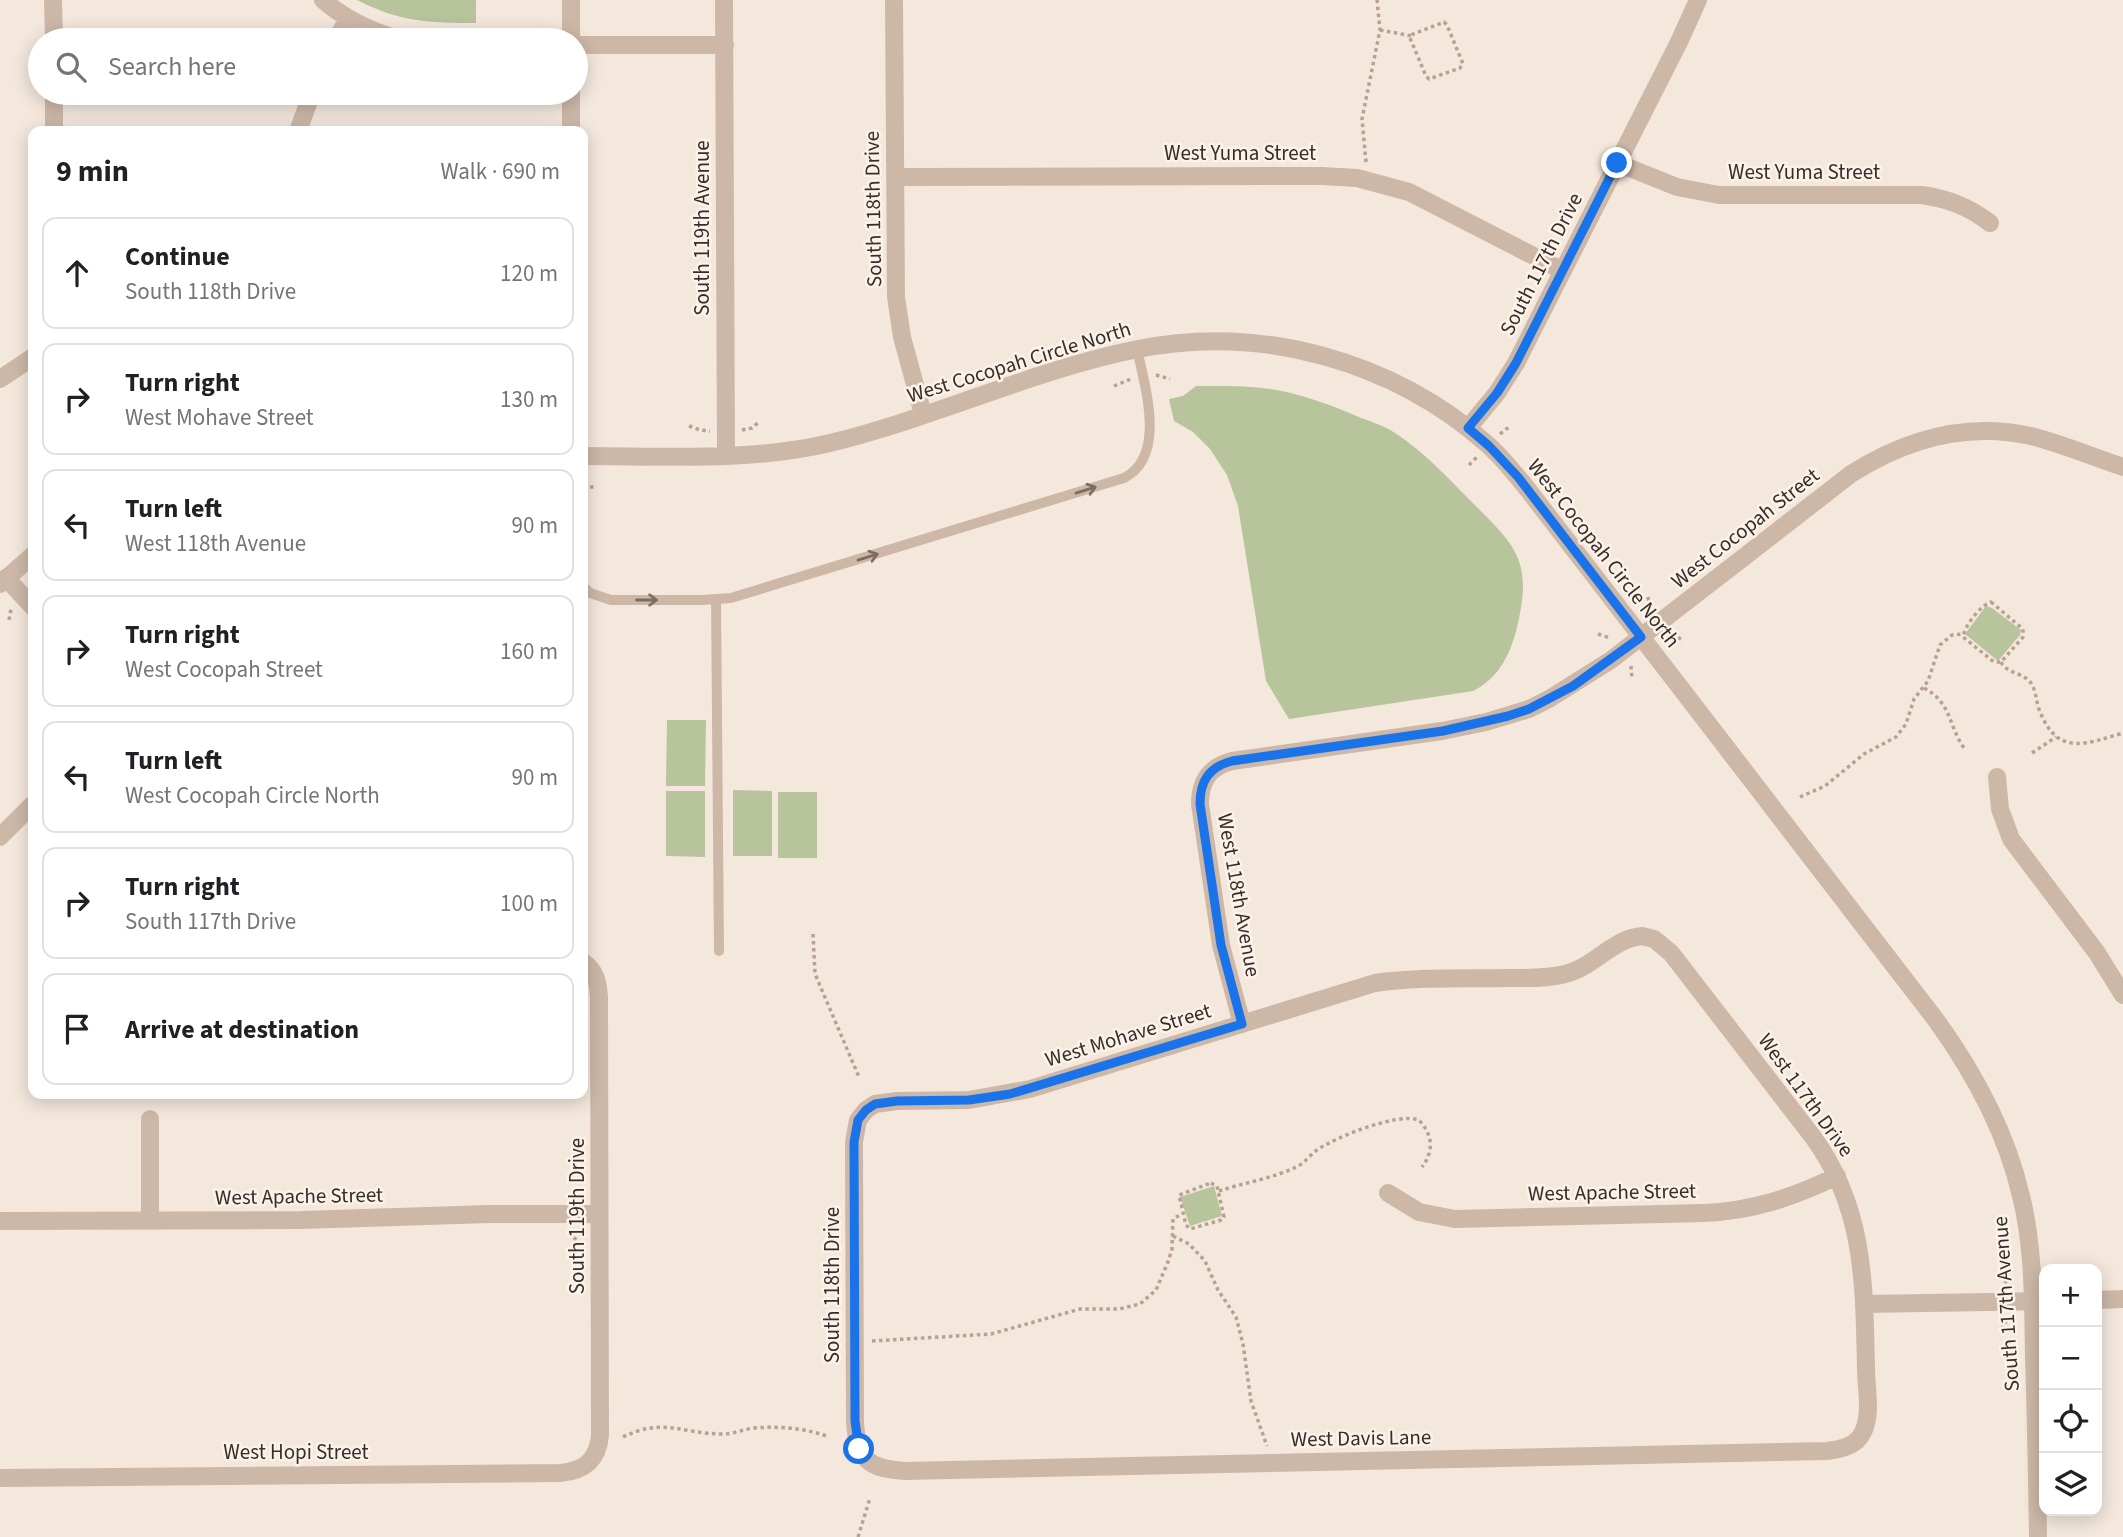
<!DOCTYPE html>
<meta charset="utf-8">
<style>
body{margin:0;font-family:"Source Sans 3",sans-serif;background:#f2f2f2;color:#202124}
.controls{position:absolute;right:21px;bottom:21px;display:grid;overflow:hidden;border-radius:14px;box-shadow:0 4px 18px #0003}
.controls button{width:63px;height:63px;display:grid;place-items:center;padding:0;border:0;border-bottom:2px solid #e0e0e0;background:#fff;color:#202124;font:35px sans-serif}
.stop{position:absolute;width:21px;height:21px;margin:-16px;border:5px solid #1a73e8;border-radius:50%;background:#fff}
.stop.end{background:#1a73e8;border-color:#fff;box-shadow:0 2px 7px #0008}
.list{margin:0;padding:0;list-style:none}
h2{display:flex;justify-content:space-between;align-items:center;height:91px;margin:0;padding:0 28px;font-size:30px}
h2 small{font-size:23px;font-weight:400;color:#757577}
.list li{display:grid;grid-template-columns:46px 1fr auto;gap:21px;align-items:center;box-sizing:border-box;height:112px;margin:0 14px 14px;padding:0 14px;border:2px solid #e0e0e0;border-radius:14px}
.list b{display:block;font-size:26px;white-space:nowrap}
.list p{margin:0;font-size:23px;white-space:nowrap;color:#757577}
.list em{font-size:23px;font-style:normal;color:#757577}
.icon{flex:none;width:38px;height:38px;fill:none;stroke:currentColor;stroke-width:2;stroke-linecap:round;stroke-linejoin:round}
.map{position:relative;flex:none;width:2123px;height:1537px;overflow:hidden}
.search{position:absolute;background:#fff;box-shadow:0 4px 18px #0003;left:28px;top:28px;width:560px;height:77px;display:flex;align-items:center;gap:18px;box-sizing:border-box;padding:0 24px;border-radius:38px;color:#757577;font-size:26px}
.panel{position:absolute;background:#fff;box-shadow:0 4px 18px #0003;left:28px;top:126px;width:560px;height:973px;border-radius:14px}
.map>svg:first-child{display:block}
.green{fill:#b7c49c}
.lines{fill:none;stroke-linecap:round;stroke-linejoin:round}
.path{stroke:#b9a192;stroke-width:3.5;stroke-dasharray:3.5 3.5;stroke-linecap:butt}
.service{stroke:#cdb8a8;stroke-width:10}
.minor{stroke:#cdb8a8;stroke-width:18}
.tertiary{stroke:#cdb8a8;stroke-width:18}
.oneway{stroke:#7c6c62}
.route{stroke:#1a73e8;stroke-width:9}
.labels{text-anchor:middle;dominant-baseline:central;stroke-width:5;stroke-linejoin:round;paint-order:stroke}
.street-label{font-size:21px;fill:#392d28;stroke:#fbf2ea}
</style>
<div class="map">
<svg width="2123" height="1537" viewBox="0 0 2123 1537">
<rect width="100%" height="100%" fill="#f4e8dd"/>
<path class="green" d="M357 0H476V23C428 23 400 22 357 0Z
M1196 386C1227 386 1260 385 1291 393 1314 399 1339 408 1361 418 1372 422 1385 426 1395 433 1423 451 1446 476 1470 500 1513 544 1533 557 1518 623 1512 651 1500 678 1473 691L1289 719 1266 681 1238 506 1227 475 1210 449 1193 432 1174 421 1169 399 1183 396Z
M1986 606 1992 608 2021 630 2020 635 1998 661 1965 634Z
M667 720H706L705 786H666Z
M733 790 772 791V856H733Z
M666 791H705V857L666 856Z
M778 792H817V858H778Z
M1214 1186 1222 1216 1190 1226 1180 1197Z"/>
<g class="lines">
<path class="path" d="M1444 22 1447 25 1463 64 1460 68 1429 79 1426 76 1410 38 1413 34Z
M1380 30 1412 36
M1366 162 1362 119 1380 30 1377 0
M1156 375 1170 379
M1114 386 1131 379
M689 426 700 430 710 431
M742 430 752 428 760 421
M1500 434 1509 427
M1469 465 1477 457
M583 487H597
M1648 597 1650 608
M1991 602 2023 629V637L2001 662H1994L1963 637C1965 625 1980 606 1991 602Z
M9 620 11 609
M1598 634 1610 638
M1671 636 1682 639
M2001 662C2007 674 2023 672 2031 683 2037 692 2036 705 2041 714 2059 757 2088 743 2123 733
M1631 666 1632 678
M1924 688C1952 703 1948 725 1964 748
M2032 753 2056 737
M1800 797 1825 786 1864 754 1896 737 1906 724 1914 699 1928 681 1940 645 1952 635 1963 634
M813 934 815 974 859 1077
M1211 1183 1217 1186 1224 1217 1221 1220 1190 1229 1186 1225 1179 1195Z
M574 1189 579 1196
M1219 1191C1243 1183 1274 1178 1296 1167 1305 1163 1310 1155 1317 1150 1336 1137 1398 1112 1419 1120 1433 1135 1434 1151 1422 1167
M1173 1236 1189 1244 1205 1261 1218 1290 1236 1317 1243 1344 1251 1401 1267 1446
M574 1240 581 1231
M2000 1275 2007 1283
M2001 1329 2008 1319
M872 1341 991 1334 1080 1309H1119L1140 1304 1156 1290 1168 1262 1172 1249 1173 1219 1183 1213
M623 1437C664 1417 682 1434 723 1434 734 1434 744 1429 754 1428 780 1426 805 1428 829 1437
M858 1537 870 1498"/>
<path class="service" d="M583 586 590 593 611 600H701L731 598 1124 478C1167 456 1145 387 1137 349
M716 599 719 951"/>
<path class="minor" d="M53 0 54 40
M323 0C346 20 372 32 402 40
M571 0V40
M894 0 896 297 902 337 923 414
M336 40 348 19
M576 45H725
M54 93V131
M571 93V131
M298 131 312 93
M1617 163 1677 187 1719 195H1922C1949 199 1969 207 1990 223
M895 177 1322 176 1357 178 1409 192 1563 271
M0 379 33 357
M1468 428 1497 393 1516 363 1679 42 1698 0
M6 578 33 607
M1997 777 2000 809 2011 839 2097 953 2123 995
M0 837 33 804
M1642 936 1654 939 1671 953 1813 1137C1865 1208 1864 1284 1866 1368 1866 1387 1872 1414 1863 1432 1857 1446 1841 1449 1827 1451L905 1471C868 1469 857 1459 855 1421L854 1142 858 1120 866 1110 875 1104 897 1101 969 1100 1030 1089 1375 983C1418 977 1462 979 1506 978 1525 978 1546 979 1565 974 1595 967 1611 939 1642 936Z
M1242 1024 1221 945 1200 804C1200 781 1209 767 1232 761L1442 731 1486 722 1529 709 1549 699 1611 660 1851 474C1906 439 1967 422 2031 436 2062 444 2093 457 2123 467
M150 1119V1221
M1388 1193 1419 1212 1455 1219 1704 1213C1753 1211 1794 1197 1837 1176
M0 1221 301 1220 490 1214H599
M2097 1300 2123 1299
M1865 1304 2044 1301
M0 1478 560 1473C584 1471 598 1460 600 1435L599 997C598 982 596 971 583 962"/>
<path class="tertiary" d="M724 0 726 456
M583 456C665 456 750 462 830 443 934 418 1033 370 1138 349 1261 324 1393 361 1487 444 1503 458 1516 475 1529 491L1936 1020C1975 1074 2006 1131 2021 1196 2034 1248 2033 1302 2034 1356 2036 1416 2037 1477 2038 1537
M0 584 33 555"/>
</g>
<defs><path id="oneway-shaft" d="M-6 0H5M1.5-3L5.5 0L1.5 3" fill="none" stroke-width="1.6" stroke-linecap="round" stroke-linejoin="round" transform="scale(1.75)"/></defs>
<g class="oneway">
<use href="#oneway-shaft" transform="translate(1086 490) rotate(-17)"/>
<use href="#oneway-shaft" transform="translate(868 557) rotate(-17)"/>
<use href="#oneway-shaft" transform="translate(647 600)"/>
</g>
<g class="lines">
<path class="route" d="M859 1449 855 1421 854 1142 858 1120 866 1110 875 1104 897 1101 969 1100 1010 1094 1242 1024 1221 945 1200 804C1200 781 1209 767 1232 761L1443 731 1508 716 1529 709 1573 686 1641 637 1518 477 1489 446 1468 428 1497 393 1516 363 1617 163"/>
</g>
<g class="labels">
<g class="street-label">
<text x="1240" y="153">West Yuma Street</text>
<text x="1804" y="172">West Yuma Street</text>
<text transform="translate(873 209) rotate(-91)">South 118th Drive</text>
<text transform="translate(702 228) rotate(-90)">South 119th Avenue</text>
<text transform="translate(1541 264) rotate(-63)">South 117th Drive</text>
<text transform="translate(1019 362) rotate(-17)">West Cocopah Circle North</text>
<text transform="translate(1745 528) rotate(-38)">West Cocopah Street</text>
<text transform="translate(1604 553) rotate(52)">West Cocopah Circle North</text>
<text transform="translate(1239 895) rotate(80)">West 118th Avenue</text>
<text transform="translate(1128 1035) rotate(-17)">West Mohave Street</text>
<text transform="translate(1806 1095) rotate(54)">West 117th Drive</text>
<text transform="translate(1612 1192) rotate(-1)">West Apache Street</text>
<text transform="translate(299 1196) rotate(-1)">West Apache Street</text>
<text transform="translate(577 1216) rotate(-90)">South 119th Drive</text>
<text transform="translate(832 1285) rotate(-90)">South 118th Drive</text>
<text transform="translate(2006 1304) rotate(-94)">South 117th Avenue</text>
<text transform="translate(1361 1438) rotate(-1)">West Davis Lane</text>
<text x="296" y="1452">West Hopi Street</text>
</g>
</g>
</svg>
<div class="controls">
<button>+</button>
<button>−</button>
<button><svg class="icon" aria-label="locate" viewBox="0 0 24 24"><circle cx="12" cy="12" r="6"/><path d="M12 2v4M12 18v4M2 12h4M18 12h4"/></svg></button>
<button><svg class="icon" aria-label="layers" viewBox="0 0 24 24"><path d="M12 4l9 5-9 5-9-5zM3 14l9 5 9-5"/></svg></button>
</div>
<div class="stop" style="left:859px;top:1449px"></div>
<div class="stop end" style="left:1617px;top:163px"></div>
<div class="search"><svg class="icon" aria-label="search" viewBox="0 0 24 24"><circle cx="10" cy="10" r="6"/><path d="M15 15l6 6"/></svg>Search here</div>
<section class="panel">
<h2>9 min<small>Walk · 690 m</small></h2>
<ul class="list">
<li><svg class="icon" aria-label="ahead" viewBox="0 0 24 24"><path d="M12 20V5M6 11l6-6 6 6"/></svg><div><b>Continue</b><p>South 118th Drive</p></div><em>120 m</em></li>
<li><svg class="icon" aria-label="right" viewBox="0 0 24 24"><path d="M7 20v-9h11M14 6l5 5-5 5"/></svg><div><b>Turn right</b><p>West Mohave Street</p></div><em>130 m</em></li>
<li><svg class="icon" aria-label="left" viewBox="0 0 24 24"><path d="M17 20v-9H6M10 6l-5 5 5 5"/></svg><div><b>Turn left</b><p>West 118th Avenue</p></div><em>90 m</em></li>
<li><svg class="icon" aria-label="right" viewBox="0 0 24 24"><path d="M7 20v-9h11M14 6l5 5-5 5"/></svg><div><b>Turn right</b><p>West Cocopah Street</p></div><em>160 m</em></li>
<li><svg class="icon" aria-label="left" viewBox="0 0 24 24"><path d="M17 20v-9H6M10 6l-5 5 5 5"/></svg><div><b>Turn left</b><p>West Cocopah Circle North</p></div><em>90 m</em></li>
<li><svg class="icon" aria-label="right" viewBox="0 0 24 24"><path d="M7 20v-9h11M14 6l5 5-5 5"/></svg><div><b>Turn right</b><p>South 117th Drive</p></div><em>100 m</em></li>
<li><svg class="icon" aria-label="arrive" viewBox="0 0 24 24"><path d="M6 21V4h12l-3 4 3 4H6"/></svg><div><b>Arrive at destination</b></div></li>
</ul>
</section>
</div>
